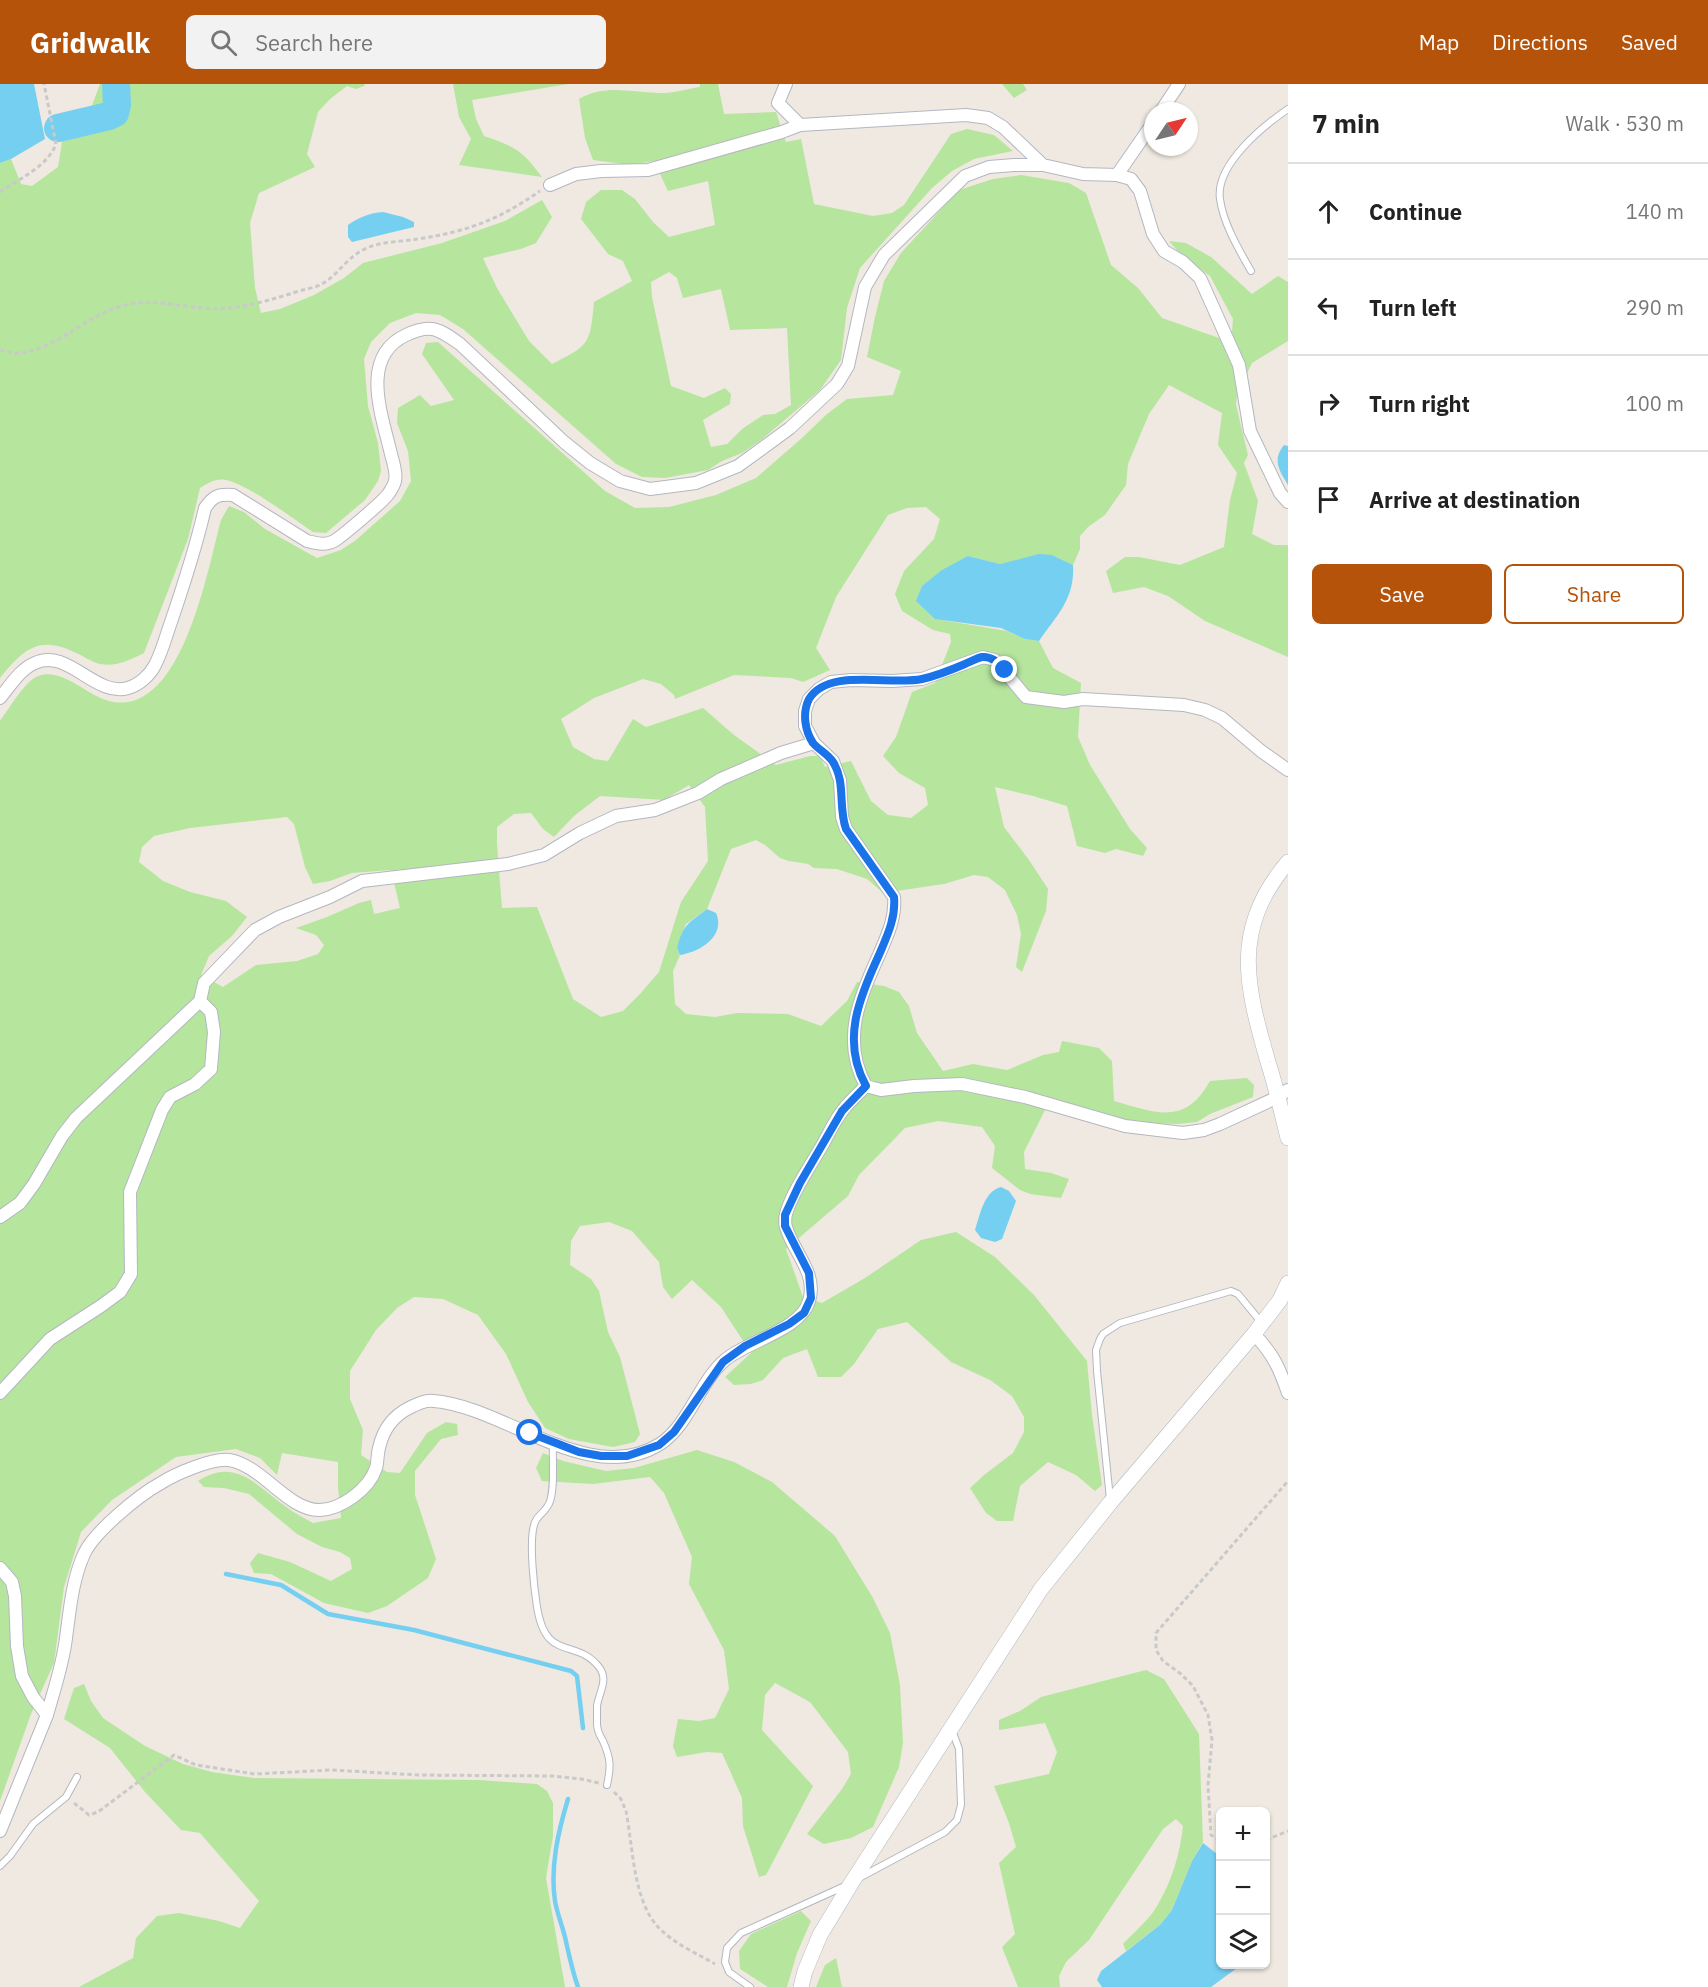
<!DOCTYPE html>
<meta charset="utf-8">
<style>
body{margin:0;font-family:"IBM Plex Sans",sans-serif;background:#f2f2f2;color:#222}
.controls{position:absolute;right:18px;bottom:18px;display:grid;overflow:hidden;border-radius:9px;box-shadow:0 2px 4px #0004}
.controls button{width:54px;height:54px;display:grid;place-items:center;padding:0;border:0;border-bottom:2px solid #e0e0e0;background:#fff;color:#222;font:30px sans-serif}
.compass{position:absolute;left:1144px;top:18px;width:54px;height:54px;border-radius:50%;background:#fff;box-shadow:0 2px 4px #0004;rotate:55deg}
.stop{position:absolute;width:18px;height:18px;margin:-14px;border:4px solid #1a73e8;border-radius:50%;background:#fff}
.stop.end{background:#1a73e8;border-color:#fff;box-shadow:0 2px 6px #0008}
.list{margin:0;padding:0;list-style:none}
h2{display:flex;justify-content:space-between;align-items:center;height:78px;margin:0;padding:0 24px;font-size:26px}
h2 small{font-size:20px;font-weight:400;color:#767676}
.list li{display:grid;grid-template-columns:39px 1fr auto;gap:18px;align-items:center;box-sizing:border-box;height:96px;padding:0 24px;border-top:2px solid #e0e0e0}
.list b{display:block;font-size:22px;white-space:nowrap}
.list em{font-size:20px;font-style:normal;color:#767676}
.actions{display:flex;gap:12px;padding:18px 24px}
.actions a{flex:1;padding:14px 0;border:2px solid #b45309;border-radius:9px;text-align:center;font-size:21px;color:#b45309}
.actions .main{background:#b45309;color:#fff}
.icon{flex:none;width:33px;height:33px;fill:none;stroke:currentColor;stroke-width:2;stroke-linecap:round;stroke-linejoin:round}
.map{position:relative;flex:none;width:1288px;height:1903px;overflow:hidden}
header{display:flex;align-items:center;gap:36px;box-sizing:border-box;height:84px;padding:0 30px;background:#b45309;color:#fff}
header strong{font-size:28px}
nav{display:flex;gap:33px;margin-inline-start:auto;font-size:21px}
.search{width:420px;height:54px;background:#f2f2f2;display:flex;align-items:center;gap:15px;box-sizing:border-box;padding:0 21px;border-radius:9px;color:#767676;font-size:22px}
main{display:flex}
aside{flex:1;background:#fff}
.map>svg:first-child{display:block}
.green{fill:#b6e59e;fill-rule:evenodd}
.water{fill:#75cff0}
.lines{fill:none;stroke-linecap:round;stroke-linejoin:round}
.stream{stroke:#75cff0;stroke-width:4.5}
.river{stroke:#75cff0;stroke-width:28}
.service-casing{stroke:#b4b7c1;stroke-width:8}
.minor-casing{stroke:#b4b7c1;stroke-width:14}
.tertiary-casing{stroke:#b4b7c1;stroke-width:16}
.path{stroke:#c9c9c9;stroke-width:3;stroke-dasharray:4.5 3;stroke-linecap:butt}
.service{stroke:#fff;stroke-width:6}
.minor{stroke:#fff;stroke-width:12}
.tertiary{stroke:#fff;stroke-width:15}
.route{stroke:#1a73e8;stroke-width:8}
</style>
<header>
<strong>Gridwalk</strong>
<div class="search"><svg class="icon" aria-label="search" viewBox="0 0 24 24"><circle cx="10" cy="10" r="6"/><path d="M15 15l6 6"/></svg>Search here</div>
<nav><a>Map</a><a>Directions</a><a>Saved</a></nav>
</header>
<main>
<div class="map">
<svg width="1288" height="1903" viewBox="0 0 1288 1903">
<rect width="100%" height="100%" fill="#efe9e1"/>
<path class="green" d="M100 0H365L364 2 356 5 347 2 330 15 318 28 307 70 315 83 259 109 250 139 255 204 261 229 280 225 314 211 344 194 363 179 442 159 505 137 542 116 552 133 536 159 521 165 483 174 497 204 529 257 552 280C590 261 590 260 594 218L632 197 623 177 608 170 581 135 586 118 601 106H622L635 115 653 138 669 153 715 141 708 97 668 107 654 77 630 81 593 76 585 54 579 15C605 0 630 8 658 9 671 10 686 5 700 3V0H718L724 30 776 28 786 58 801 55 814 120 873 132 892 129 904 121 951 50 967 45 994 51 1013 67 974 75 952 87 932 104 860 184 847 224 841 276 820 306 761 356 742 369 722 377 708 386 665 394 642 393 616 380 463 245 440 231 416 229 390 239 371 258 364 275 368 322 378 359 381 387 378 397 365 416 326 449 313 448C294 435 247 400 226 396 216 394 208 399 200 404L188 455 144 569C130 576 116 583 100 580 91 578 82 571 74 568 38 551 23 566 0 594V79L11 75 21 100 32 102 58 83 64 46 85 40ZM669 188 677 194 683 214 721 205 730 246 787 244 791 321 775 330 763 331 742 345 727 360 711 363 703 336 730 320 731 310 725 304 704 314 671 302 652 213 651 198Z
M453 0H568L472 16 476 35 484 52C516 63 522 66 542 93L459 81 471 55 459 33Z
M1002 0H1023L1027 6 1014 14Z
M1021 91 1069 99 1086 109 1111 181 1138 204 1162 234 1219 254 1232 247 1233 235 1210 192 1181 171 1169 157 1186 159 1211 173 1252 210 1278 192 1288 198V257L1252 279 1237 310 1236 321 1248 371 1244 379 1258 417 1252 450 1274 461H1288V573L1205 537 1168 512 1144 503 1113 509 1106 487 1125 473H1139L1180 481 1224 463 1230 416 1237 389 1218 361 1222 329 1169 301 1149 330 1128 380 1126 401 1105 431 1088 443 1080 452V465L1073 481 1052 471 1000 480 968 472 936 535 1007 547 1025 555 1039 557 1053 584 1081 599 1078 653 1090 681 1130 745 1147 764 1143 772 1116 765 1105 769 1077 762 1067 722 1033 712 995 703 1004 743 1029 776 1048 805 1046 827 1022 888 1016 883 1021 850 1017 831 1005 806 988 793 974 791 944 800 883 809 867 795 837 785 814 784 808 780 789 777 780 774 765 761 756 756 731 765 707 825 686 840 681 851 677 864 680 871 673 887 675 920 686 930 715 933 737 929 788 930 821 942 847 917 857 898 884 902 899 908 909 922 917 949 943 987 973 980 1007 986 1043 971 1059 968 1062 957 1099 964 1112 977 1114 1017C1156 1029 1185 1042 1210 997L1247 994 1254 1001 1253 1013 1210 1030 1197 1038 1178 1040 1135 1039 1050 1016 1024 1068 1025 1085 1051 1089 1069 1095 1061 1114 1030 1110 1020 1106 992 1084 995 1062 982 1043 938 1037 905 1044 859 1091 848 1112 786 1165 803 1213 822 1219 865 1194 921 1156 956 1148 995 1173 1034 1211 1087 1277 1092 1331 1102 1401 1095 1407 1076 1391 1048 1378 1020 1402 1013 1437H997L986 1429 970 1404 984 1391 1013 1369 1024 1348V1333L1012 1312 990 1296 951 1278 907 1238 878 1245 854 1280 841 1293H818L807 1265 783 1274 763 1296 751 1300 734 1301 725 1293 751 1269 721 1223 692 1196 672 1215 663 1203 659 1178 632 1147 609 1138 580 1142 571 1157 570 1181 591 1195 599 1207 608 1248 620 1273 640 1350 635 1358 613 1363 569 1355 545 1344 528 1318 506 1270 478 1231 443 1215 414 1213 397 1224 376 1246 350 1287V1315L363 1346 361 1371 387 1388 400 1389 427 1349 446 1338 457 1340 458 1351 441 1355 415 1387V1411L436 1475 428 1494 387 1522 368 1529 324 1519 271 1490 254 1489 250 1479 258 1469 290 1478 331 1497 352 1485 350 1474 340 1468 322 1463 297 1450 249 1410 224 1404 204 1403 198 1397C235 1373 256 1401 285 1422 294 1429 304 1434 313 1439L341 1434 338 1403V1378L282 1369 277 1391 260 1374 236 1365 176 1373 112 1416 81 1448 64 1503 54 1579 31 1630 0 1717V637C9 625 24 598 38 592 62 583 86 611 109 617 182 636 208 483 221 436L229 422 244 428 265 445 317 474 341 466 356 456 400 417 411 397 408 367 397 339 398 324 420 311 431 322 454 316 422 270 426 259 438 258 605 407 635 424 669 423 716 411 756 394 802 354 827 330 847 315 893 311 901 287 867 273 875 233 884 197 901 169 959 106 993 95ZM926 423 940 435 934 455 904 487 895 510 902 527 933 546 950 550 951 558 935 599 912 608 896 653 883 672 899 689 925 704 928 721 911 734 888 731 871 717 851 677 825 683 820 672H810L776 681 734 651 703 624 646 643 633 635 608 677 594 675 573 663 561 635 594 614 643 595 661 600 674 611 675 615 734 591 791 594 803 598 830 586 816 564 836 513 888 431 907 424ZM689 701 705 723 708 777 681 818 659 888 640 910 623 927 601 933 573 915 537 823 502 824 497 760V743L514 730 531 729 543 745 554 753 574 732 600 712 664 716ZM287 733 294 740 305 783 313 800 330 797 352 789 391 786 400 824 374 830 371 816 359 819 327 833 296 844 316 851 324 861 318 870 297 877 256 881 223 903 201 891 209 872 232 852 247 833 226 817 190 808 163 797 139 778 142 763 154 752 190 744Z
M697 1366 734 1378 772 1398 835 1452 873 1514 890 1549 900 1601 903 1659 899 1683 873 1743 851 1754 824 1760 807 1750 842 1705 851 1690 848 1668 810 1618 775 1599 765 1611 762 1646 813 1702 766 1791 759 1793 743 1742 742 1714 722 1669 707 1668 677 1673 673 1662 678 1635 699 1637 715 1634 729 1605 724 1566 689 1500 692 1473 664 1409 650 1393 593 1400 542 1397 536 1384 543 1369 563 1377 606 1387 634 1384Z
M1146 1586 1164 1595 1199 1650 1203 1758 1192 1777 1172 1826 1160 1841 1126 1867 1123 1860C1134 1848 1149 1836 1157 1822 1172 1797 1180 1770 1183 1742L1176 1735 1163 1745 1089 1856 1066 1878 1059 1892 1060 1903H1018L1002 1863 1015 1850 999 1779 1016 1763 1009 1739 994 1702 1049 1690 1057 1668 1045 1639 999 1646V1636L1020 1627 1041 1613Z
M84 1600 91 1617 103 1634 145 1662 183 1680 212 1688 254 1694 479 1696 537 1700 547 1707 553 1719V1752L546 1794 565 1903H79L133 1874 136 1854 157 1832 179 1829 219 1837 240 1844 259 1817 200 1749 181 1746 145 1708 110 1664 64 1635 74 1604Z
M801 1827 811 1837 797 1869 787 1903H768L740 1885 739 1867 751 1850Z
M836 1874 842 1903H816L825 1881Z"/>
<path class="water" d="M0 0H34L45 55 11 75 0 79Z
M383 128 403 133 414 138V143L352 158 348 153V141C359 133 370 129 383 128Z
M1284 361 1288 362V401C1279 386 1272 376 1284 361Z
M1039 470 1052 471 1073 481C1075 515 1057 531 1039 557L1025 555 1001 544 935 535 916 517 922 502 942 486 968 472 1000 480Z
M707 825 716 829C726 852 700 868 680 871L677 864C683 840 688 840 707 825Z
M1001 1103 1009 1107 1016 1117 1002 1155 995 1158 981 1154 975 1146C980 1131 984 1107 1001 1103Z
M1203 1759 1217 1770 1220 1776V1880L1241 1881 1211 1903H1102L1097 1896 1101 1887 1160 1841 1172 1826 1192 1777Z"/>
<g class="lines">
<path class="stream" d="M226 1490 281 1501 328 1530 414 1546 571 1587 577 1592 583 1644
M568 1715C558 1748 550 1783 555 1817 557 1829 562 1841 565 1853 569 1871 572 1886 578 1903"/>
<path class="river" d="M58 44 109 32 115 29 117 21 116 0"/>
<g class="service-casing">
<path id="service" d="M1251 187C1239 166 1223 139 1220 115 1215 81 1263 42 1288 25
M553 1360C552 1374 556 1413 547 1423 543 1430 536 1432 534 1441 529 1459 534 1504 537 1523 546 1579 575 1553 599 1583 609 1596 599 1608 597 1622 597 1628 597 1634 597 1640 597 1647 600 1652 603 1657 611 1675 611 1683 607 1701
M1110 1415 1097 1287 1096 1266 1100 1255 1103 1250 1120 1239 1231 1207 1238 1210 1261 1238
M0 1782 10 1772 33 1740 66 1713 77 1693
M859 1794 945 1748 957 1736 961 1721 959 1665 952 1646
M750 1903 729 1888 725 1878 727 1864 741 1849 845 1802"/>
</g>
<g class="minor-casing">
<path id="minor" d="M786 0 778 19 800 41
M1161 27 1179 0
M1117 91 1131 95 1140 107 1153 150 1164 167 1183 178 1200 194 1239 281 1250 347 1280 409 1288 418
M550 101 576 90 601 87 648 86 782 48 800 41 966 31 988 34 1003 43 1043 81
M0 614C10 602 20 585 35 579 67 563 96 614 128 604 139 601 150 591 155 581 162 568 166 552 171 538 184 500 196 463 205 424 213 412 218 410 233 411L307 457C316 459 325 462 334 457 341 453 384 417 389 409 391 406 394 401 395 397 397 389 393 378 391 370 382 331 359 273 406 251 431 239 439 245 460 260L564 358 590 379 620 397 650 405 696 399 738 382 790 344 837 300 848 282 865 203 884 171 965 92 989 83 1014 81H1043L1083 90 1117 91 1153 39
M1288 686 1261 667 1222 634 1205 626 1184 621 1083 615 1064 618 1026 613 995 576 983 573 922 595 892 597 851 596 831 598 819 605 809 615 805 627V642L814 659 833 677 840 696 842 733 846 745 894 813C896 834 887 852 879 871 859 914 841 957 866 1002L881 1006 914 1002 962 1000 1025 1013 1125 1042 1183 1049 1204 1046 1220 1040 1278 1013 1288 1006
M0 1133 20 1119 34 1100 62 1052 76 1034 200 917 204 899 255 846 279 833 330 813 362 797 508 780 544 771 580 749 616 732 655 726 698 709 721 695 781 669 814 659
M1254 1250C1273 1270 1279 1283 1288 1309
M0 1309 50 1255 101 1222 120 1208 131 1190 130 1108 162 1026 170 1013 195 1000 211 985 214 948 211 928 200 917
M0 1484 12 1498 15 1512 17 1562 22 1592 33 1613 47 1631 0 1747
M47 1631C54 1606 63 1580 66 1554 70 1525 72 1497 84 1470 94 1448 139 1411 161 1399 175 1390 212 1374 229 1376 262 1381 288 1427 320 1426 342 1425 369 1405 376 1384 378 1378 377 1371 379 1364 383 1346 393 1332 409 1324 417 1320 425 1316 434 1317 505 1323 590 1404 660 1360 689 1341 700 1297 725 1276 747 1257 801 1246 809 1217 818 1189 793 1168 786 1143 785 1141 785 1133 786 1130 791 1110 812 1079 823 1060 829 1049 835 1036 843 1026 849 1018 858 1010 866 1002"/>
</g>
<g class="tertiary-casing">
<path id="tertiary" d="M1288 778C1231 845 1246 901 1268 978 1276 1003 1282 1029 1288 1054
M801 1903 805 1887 820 1851 852 1798 1041 1505 1110 1419 1254 1250 1280 1216 1288 1199"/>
</g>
<path class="path" d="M0 108C20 94 47 83 56 60L44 0
M0 266C6 267 12 270 18 269 57 267 89 227 130 220 163 214 197 228 230 224 253 221 274 215 296 208 305 205 315 204 322 200 338 191 348 172 365 165 381 157 401 158 418 155 469 147 498 136 540 107
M614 1708 621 1715 626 1727C633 1762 633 1819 660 1845 675 1860 696 1869 715 1880
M74 1719 89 1731 98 1728 174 1671 196 1681 255 1690 331 1686 419 1691 553 1692 581 1695 599 1699
M1220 1756 1211 1751 1208 1701 1212 1656 1208 1631 1193 1602 1181 1590 1163 1577 1156 1566V1549L1288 1397
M1266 1756 1288 1747"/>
<use href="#service" class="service"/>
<use href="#minor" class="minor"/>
<use href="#tertiary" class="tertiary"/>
</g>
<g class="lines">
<path class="route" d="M530 1349 579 1368 601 1372H627L659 1361 674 1348 723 1278 745 1262 789 1240 804 1229 811 1214 809 1189 785 1142V1131L800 1099 842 1027 866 1002C841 957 859 914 879 871 887 852 896 834 894 813L846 745C838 723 846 698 833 678 828 670 819 666 813 659 805 647 802 629 809 615 829 583 890 602 922 595 936 592 951 586 965 580 970 578 977 574 982 573 992 572 998 579 1005 586"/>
</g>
</svg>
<div class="controls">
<button>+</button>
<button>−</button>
<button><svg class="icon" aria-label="layers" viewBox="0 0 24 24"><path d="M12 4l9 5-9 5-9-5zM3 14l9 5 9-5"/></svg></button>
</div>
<svg class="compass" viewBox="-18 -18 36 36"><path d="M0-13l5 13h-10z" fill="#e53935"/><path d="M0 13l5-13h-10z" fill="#767676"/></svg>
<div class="stop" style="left:530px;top:1349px"></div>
<div class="stop end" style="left:1005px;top:586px"></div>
</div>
<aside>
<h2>7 min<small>Walk · 530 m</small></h2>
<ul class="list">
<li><svg class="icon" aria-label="ahead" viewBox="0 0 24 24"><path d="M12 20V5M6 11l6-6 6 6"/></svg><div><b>Continue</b></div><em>140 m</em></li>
<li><svg class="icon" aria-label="left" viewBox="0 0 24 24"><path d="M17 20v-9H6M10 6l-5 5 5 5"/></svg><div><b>Turn left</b></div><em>290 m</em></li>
<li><svg class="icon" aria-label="right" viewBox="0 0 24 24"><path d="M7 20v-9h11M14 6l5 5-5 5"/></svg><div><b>Turn right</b></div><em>100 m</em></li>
<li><svg class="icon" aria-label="arrive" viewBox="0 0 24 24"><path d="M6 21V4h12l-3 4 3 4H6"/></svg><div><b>Arrive at destination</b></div></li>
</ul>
<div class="actions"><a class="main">Save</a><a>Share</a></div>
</aside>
</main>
